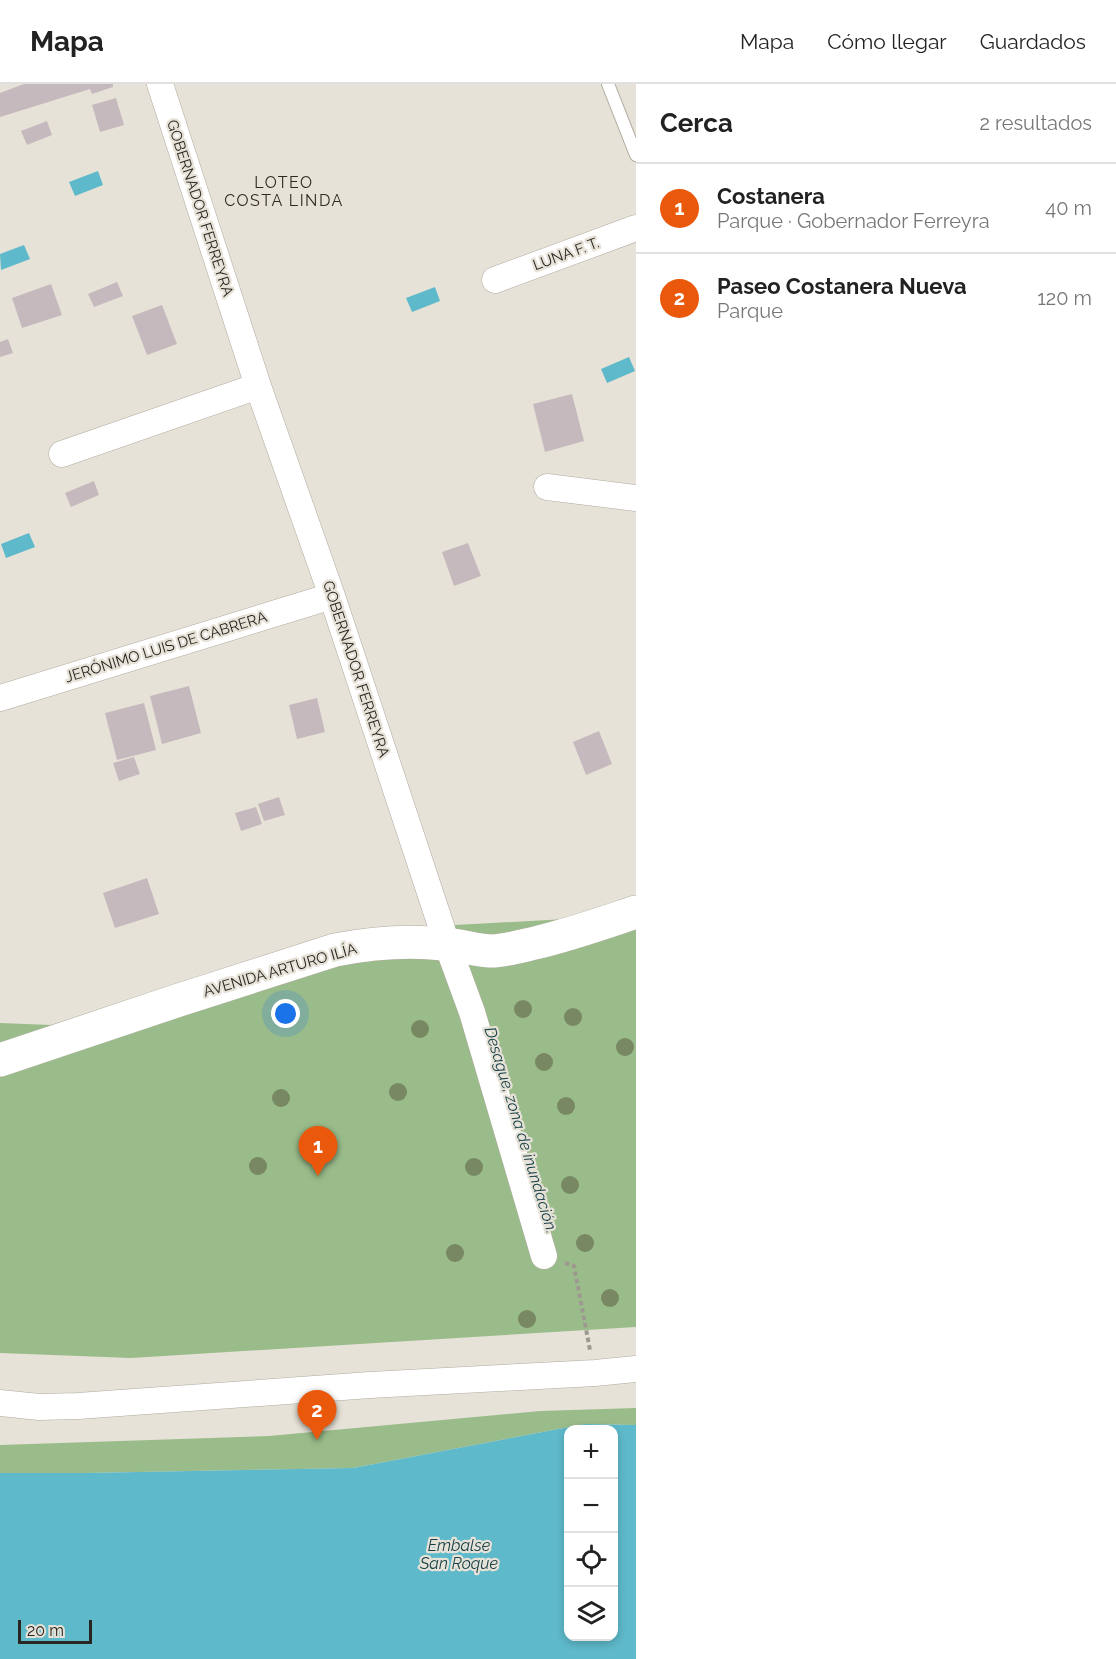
<!DOCTYPE html>
<html lang="es">
<meta charset="utf-8">
<style>
body{margin:0;font-family:Raleway,sans-serif;background:#f2f2f2;color:#222}
.controls{position:absolute;right:18px;bottom:18px;display:grid;overflow:hidden;border-radius:12px;box-shadow:0 3px 9px #0003}
.controls button{width:54px;height:54px;display:grid;place-items:center;padding:0;border:0;border-bottom:2px solid #e0e0e0;background:#fff;color:#222;font:30px sans-serif}
.scale{position:absolute;left:18px;bottom:15px;width:74px;box-sizing:border-box;padding-left:6px;border:3px solid #282622;border-top:0;font-size:16px;line-height:21px;white-space:nowrap;color:#282622;-webkit-text-stroke:4px #e7e2d7;paint-order:stroke}
.you{position:absolute;left:286px;top:930px;width:21px;height:21px;margin:-15px;border:4px solid #fff;border-radius:50%;background:#1a73e8;box-shadow:0 0 0 9px #1a73e833}
.badge{display:grid;place-items:center;width:39px;height:39px;border-radius:50%;background:#ea580c;color:#fff;font-size:20px;font-weight:700}
.pin{position:absolute;translate:-50% -50px;filter:drop-shadow(0 2px 3px #0008)}
.pin::after{content:'';position:absolute;top:32px;width:21px;height:18px;background:inherit;clip-path:polygon(0 0,100% 0,50% 100%)}
.list{margin:0;padding:0;list-style:none}
h2{display:flex;justify-content:space-between;align-items:center;height:78px;margin:0;padding:0 24px;font-size:26px}
h2 small{font-size:20px;font-weight:400;color:#767676}
.list li{display:grid;grid-template-columns:39px 1fr auto;gap:18px;align-items:center;box-sizing:border-box;height:90px;padding:0 24px;border-top:2px solid #e0e0e0}
.list b{display:block;font-size:22px;white-space:nowrap}
.list p{margin:0;font-size:20px;white-space:nowrap;color:#767676}
.list em{font-size:20px;font-style:normal;color:#767676}
.icon{flex:none;width:33px;height:33px;fill:none;stroke:currentColor;stroke-width:2;stroke-linecap:round;stroke-linejoin:round}
.map{position:relative;flex:none;width:636px;height:1575px;overflow:hidden}
header{display:flex;align-items:center;gap:36px;box-sizing:border-box;height:84px;padding:0 30px;background:#fff;border-bottom:2px solid #e0e0e0}
header strong{font-size:28px}
nav{display:flex;gap:33px;margin-inline-start:auto;font-size:21px}
main{display:flex}
aside{flex:1;background:#fff}
.map>svg:first-child{display:block}
.green{fill:#9abc8a}
.water{fill:#5eb9ca;fill-rule:evenodd}
.building{fill:#c5b9be}
.lines{fill:none;stroke-linecap:round;stroke-linejoin:round}
.lane-casing{stroke:#b0aba0;stroke-width:14}
.street-casing{stroke:#b0aba0;stroke-width:27}
.secondary-casing{stroke:#b0aba0;stroke-width:34}
.path{stroke:#9d9991;stroke-width:4;stroke-dasharray:4.5 3;stroke-linecap:butt}
.lane{stroke:#fff;stroke-width:12}
.street{stroke:#fff;stroke-width:26}
.secondary{stroke:#fff;stroke-width:33}
.tree{fill:#778862}
.labels{text-anchor:middle;dominant-baseline:central;stroke-width:4.5;stroke-linejoin:round;paint-order:stroke}
.street-label{font-size:15px;fill:#282622;stroke:#e7e2d7}
.neighbourhood-label{font-size:16px;letter-spacing:1.5px;fill:#2f2b23;stroke:#e7e2d7}
.water-label{font-size:16px;font-style:italic;fill:#174149;stroke:#e7e2d7}
</style>
<header>
<strong>Mapa</strong>
<nav><a>Mapa</a><a>Cómo llegar</a><a>Guardados</a></nav>
</header>
<main>
<div class="map">
<svg width="636" height="1575" viewBox="0 0 636 1575">
<rect width="100%" height="100%" fill="#e7e2d7"/>
<path class="green" d="M636 812V1243L131 1274 0 1269V939L51 941 261 881 418 843 566 835Z
M636 1324V1341L585 1340 353 1384 85 1389H0V1361L269 1352 540 1327Z"/>
<path class="water" d="M98 87 103 101 75 112 69 98Z
M24 161 30 175 1 186 0 170Z
M435 203 440 217 412 228 406 214Z
M629 273 635 287 607 299 601 285Z
M29 449 35 463 6 474 1 460Z
M585 1340 636 1341V1575H0V1389H85L353 1384ZM568 1346H614V1552H568Z"/>
<path class="building" d="M24 0H113V3L92 10 90 5 0 33V9Z
M116 14 124 41 100 48 92 21Z
M47 37 52 51 27 61 21 47Z
M117 198 123 212 94 223 88 210Z
M51 200 62 231 22 244 12 214Z
M162 221 177 260 147 271 132 232Z
M8 255 13 269 0 273V258Z
M572 310 584 357 545 368 533 320Z
M94 397 99 411 71 423 65 409Z
M468 459 481 492 454 502 442 468Z
M189 602 201 649 162 660 150 612Z
M317 614 325 648 297 655 289 621Z
M144 619 156 666 117 676 105 629Z
M599 647 612 680 586 691 573 658Z
M134 673 140 690 119 697 113 679Z
M279 713 285 731 264 737 258 720Z
M256 723 262 740 241 747 235 729Z
M147 794 159 830 115 844 103 809Z"/>
<g class="lines">
<g class="lane-casing">
<path id="lane" d="M608 0 636 71"/>
</g>
<g class="street-casing">
<path id="street" d="M160 0 258 302 332 512 447 860 472 928 544 1172
M495 196 636 144
M62 370 258 302
M547 403 636 414
M0 614 332 512
M0 1319 39 1323 78 1322 370 1301 595 1289 636 1285"/>
</g>
<g class="secondary-casing">
<path id="secondary" d="M0 976 176 917 335 866C371 859 408 856 444 860 461 861 477 867 494 867 508 866 522 862 535 859 569 851 603 839 636 828"/>
</g>
<path class="path" d="M565 1179 574 1182 590 1266"/>
<use href="#lane" class="lane"/>
<use href="#street" class="street"/>
<use href="#secondary" class="secondary"/>
</g>
<g class="tree">
<circle cx="523" cy="925" r="9"/>
<circle cx="573" cy="933" r="9"/>
<circle cx="420" cy="945" r="9"/>
<circle cx="625" cy="963" r="9"/>
<circle cx="544" cy="978" r="9"/>
<circle cx="398" cy="1008" r="9"/>
<circle cx="281" cy="1014" r="9"/>
<circle cx="566" cy="1022" r="9"/>
<circle cx="258" cy="1082" r="9"/>
<circle cx="474" cy="1083" r="9"/>
<circle cx="570" cy="1101" r="9"/>
<circle cx="585" cy="1159" r="9"/>
<circle cx="455" cy="1169" r="9"/>
<circle cx="610" cy="1214" r="9"/>
<circle cx="527" cy="1235" r="9"/>
</g>
<g class="labels">
<g class="street-label">
<text transform="translate(200 124) rotate(72)">GOBERNADOR FERREYRA</text>
<text transform="translate(566 170) rotate(-20)">LUNA F. T.</text>
<text transform="translate(166 563) rotate(-17)">JERÓNIMO LUIS DE CABRERA</text>
<text transform="translate(356 585) rotate(72)">GOBERNADOR FERREYRA</text>
<text transform="translate(280 886) rotate(-16)">AVENIDA ARTURO ILÍA</text>
</g>
<g class="neighbourhood-label">
<text x="284" y="98">LOTEO<tspan x="284" dy="18">COSTA LINDA</tspan></text>
</g>
<g class="water-label">
<text transform="translate(521 1046) rotate(73)">Desague, zona de inundación.</text>
<text x="459" y="1461">Embalse<tspan x="459" dy="18">San Roque</tspan></text>
</g>
</g>
</svg>
<div class="controls">
<button>+</button>
<button>−</button>
<button><svg class="icon" aria-label="locate" viewBox="0 0 24 24"><circle cx="12" cy="12" r="6"/><path d="M12 2v4M12 18v4M2 12h4M18 12h4"/></svg></button>
<button><svg class="icon" aria-label="layers" viewBox="0 0 24 24"><path d="M12 4l9 5-9 5-9-5zM3 14l9 5 9-5"/></svg></button>
</div>
<div class="scale">20 m</div>
<div class="you"></div>
<div class="pin badge" style="left:318px;top:1092px">1</div>
<div class="pin badge" style="left:317px;top:1356px">2</div>
</div>
<aside>
<h2>Cerca<small>2 resultados</small></h2>
<ul class="list">
<li><span class="badge">1</span><div><b>Costanera</b><p>Parque · Gobernador Ferreyra</p></div><em>40 m</em></li>
<li><span class="badge">2</span><div><b>Paseo Costanera Nueva</b><p>Parque</p></div><em>120 m</em></li>
</ul>
</aside>
</main>
